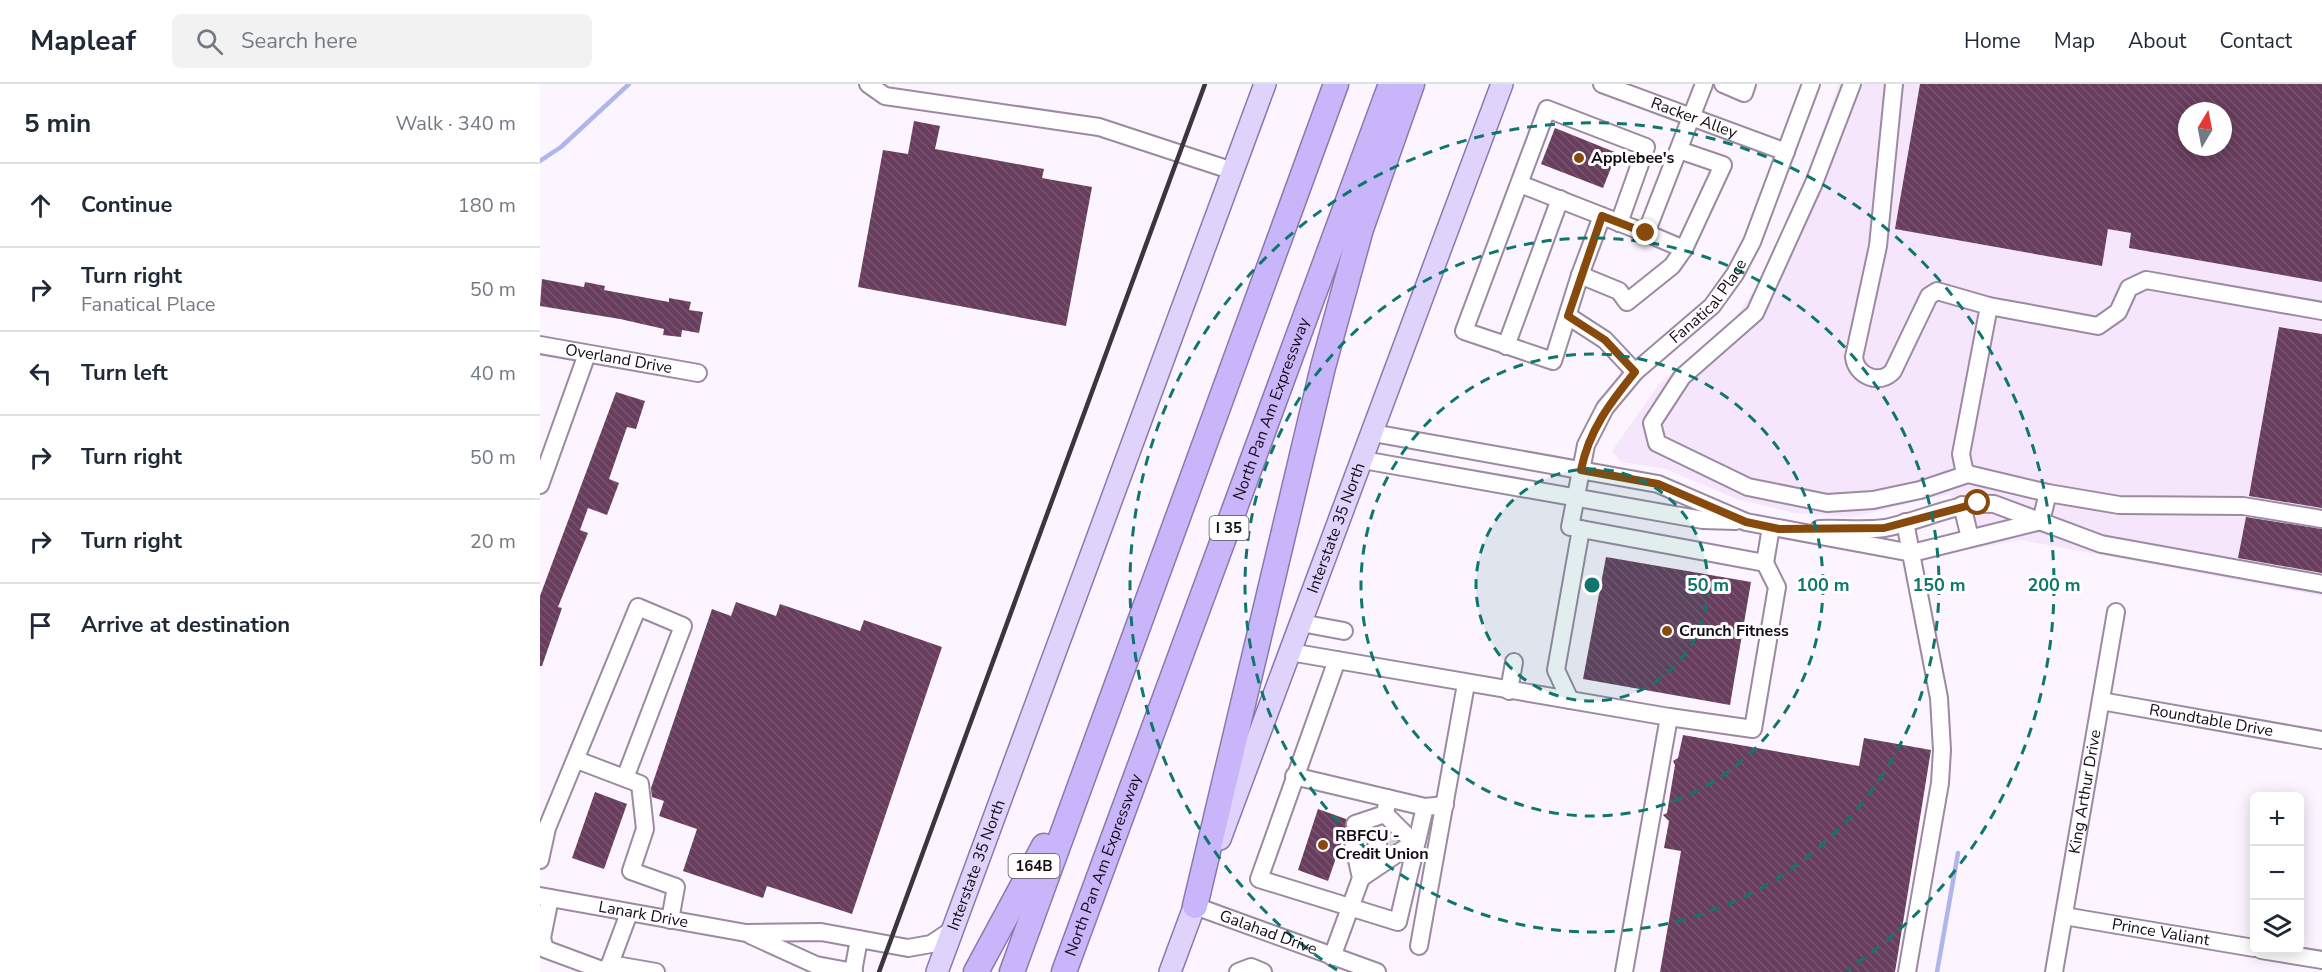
<!DOCTYPE html>
<meta charset="utf-8">
<style>
body{margin:0;font-family:"Nunito Sans",sans-serif;background:#f2f2f3;color:#1f2937}
.controls{position:absolute;right:18px;bottom:18px;display:grid;overflow:hidden;border-radius:9px;box-shadow:0 3px 15px #0003}
.controls button{width:54px;height:54px;display:grid;place-items:center;padding:0;border:0;border-bottom:2px solid #e0e1e3;background:#fff;color:#1f2937;font:30px sans-serif}
.compass{position:absolute;left:1638px;top:18px;width:54px;height:54px;border-radius:50%;background:#fff;box-shadow:0 3px 15px #0003;rotate:10deg}
.stop{position:absolute;width:18px;height:18px;margin:-14px;border:4px solid #88490c;border-radius:50%;background:#fff}
.stop.end{background:#88490c;border-color:#fff;box-shadow:0 2px 6px #0008}
.list{margin:0;padding:0;list-style:none}
h2{display:flex;justify-content:space-between;align-items:center;height:78px;margin:0;padding:0 24px;font-size:26px}
h2 small{font-size:20px;font-weight:400;color:#747a83}
.list li{display:grid;grid-template-columns:39px 1fr auto;gap:18px;align-items:center;box-sizing:border-box;height:84px;padding:0 24px;border-top:2px solid #e0e1e3}
.list b{display:block;font-size:22px;white-space:nowrap}
.list p{margin:0;font-size:20px;white-space:nowrap;color:#747a83}
.list em{font-size:20px;font-style:normal;color:#747a83}
.icon{flex:none;width:33px;height:33px;fill:none;stroke:currentColor;stroke-width:2;stroke-linecap:round;stroke-linejoin:round}
.map{position:relative;flex:none;width:1782px;height:888px;overflow:hidden}
header{display:flex;align-items:center;gap:36px;box-sizing:border-box;height:84px;padding:0 30px;background:#fff;border-bottom:2px solid #e0e1e3}
header strong{font-size:28px}
nav{display:flex;gap:33px;margin-inline-start:auto;font-size:21px}
.search{width:420px;height:54px;background:#f2f2f3;display:flex;align-items:center;gap:15px;box-sizing:border-box;padding:0 21px;border-radius:9px;color:#747a83;font-size:22px}
main{display:flex}
aside{flex:1;background:#fff}
.map>svg:first-child{display:block}
.built{fill:#f5e6fb;fill-rule:evenodd}
.lines{fill:none;stroke-linecap:round;stroke-linejoin:round}
.stream{stroke:#aeb7ec;stroke-width:4.5}
.building{fill:url(#building-back-hatch);fill-rule:evenodd}
.minor-tunnel{stroke:#d9d1dc;stroke-width:16;stroke-dasharray:16 8;stroke-linecap:butt}
.minor-casing{stroke:#9c89a2;stroke-width:20}
.major-casing{stroke:#897aaa;stroke-width:24}
.highway-casing{stroke:#897aaa;stroke-width:27}
.minor{stroke:#fff;stroke-width:16}
.major{stroke:#dfd3fc;stroke-width:21}
.highway{stroke:#c9b6fa;stroke-width:24}
.rail{stroke:#3c353e;stroke-width:4.5}
.route{stroke:#88490c;stroke-width:8}
.ring{fill:none;stroke:#0f766e;stroke-width:3;stroke-dasharray:10 8}
.poi-dot{fill:#88490c;stroke:#fff;stroke-width:2}
.labels{text-anchor:middle;dominant-baseline:central;stroke-width:6;stroke-linejoin:round;paint-order:stroke}
.shield{fill:#fff;stroke:#59545a;stroke-width:1.5}
.shield-label{font-size:15px;font-weight:bold;fill:#120b14}
.street-label{font-size:16px;fill:#120b14;stroke:#fff}
.poi-label{font-size:16px;font-weight:bold;fill:#120b14;stroke:#fff;text-anchor:start}
.centre{fill:#0f766e;stroke:#fff;stroke-width:3}
.ring-label{font-size:18px;text-anchor:middle;font-weight:bold;fill:#0f766e;stroke:#fff;stroke-width:6;stroke-linejoin:round;paint-order:stroke}
</style>
<header>
<strong>Mapleaf</strong>
<div class="search"><svg class="icon" aria-label="search" viewBox="0 0 24 24"><circle cx="10" cy="10" r="6"/><path d="M15 15l6 6"/></svg>Search here</div>
<nav><a>Home</a><a>Map</a><a>About</a><a>Contact</a></nav>
</header>
<main>
<aside>
<h2>5 min<small>Walk · 340 m</small></h2>
<ul class="list">
<li><svg class="icon" aria-label="ahead" viewBox="0 0 24 24"><path d="M12 20V5M6 11l6-6 6 6"/></svg><div><b>Continue</b></div><em>180 m</em></li>
<li><svg class="icon" aria-label="right" viewBox="0 0 24 24"><path d="M7 20v-9h11M14 6l5 5-5 5"/></svg><div><b>Turn right</b><p>Fanatical Place</p></div><em>50 m</em></li>
<li><svg class="icon" aria-label="left" viewBox="0 0 24 24"><path d="M17 20v-9H6M10 6l-5 5 5 5"/></svg><div><b>Turn left</b></div><em>40 m</em></li>
<li><svg class="icon" aria-label="right" viewBox="0 0 24 24"><path d="M7 20v-9h11M14 6l5 5-5 5"/></svg><div><b>Turn right</b></div><em>50 m</em></li>
<li><svg class="icon" aria-label="right" viewBox="0 0 24 24"><path d="M7 20v-9h11M14 6l5 5-5 5"/></svg><div><b>Turn right</b></div><em>20 m</em></li>
<li><svg class="icon" aria-label="arrive" viewBox="0 0 24 24"><path d="M6 21V4h12l-3 4 3 4H6"/></svg><div><b>Arrive at destination</b></div></li>
</ul>
</aside>
<div class="map">
<svg width="1782" height="888" viewBox="0 0 1782 888">
<defs>
<pattern id="building-back-hatch" width="6" height="6" patternUnits="userSpaceOnUse" patternTransform="scale(1.5)"><rect width="6" height="6" fill="#683d5d"/><path d="M-1 5l2 2M0 0l6 6M5-1l2 2" fill="none" stroke="#78556f"/></pattern>
</defs>
<rect width="100%" height="100%" fill="#fcf4ff"/>
<path class="built" d="M1299 0H1782V512L1481 456 1427 466 1410 410 1312 433 1256 429 1197 415 1126 385 1081 378 1072 367 1120 299 1195 234 1237 173ZM1647 27H1683V63H1647Z"/>
<g class="lines">
<path class="stream" d="M0 77 21 63 89 0
M1397 888 1418 769"/>
</g>
<path class="building" d="M1380 0H1782V198L1589 164 1591 149 1568 145 1562 182 1355 145ZM1647 27H1683V63H1647Z
M374 37 400 42 395 65 504 85 502 94 552 103 526 242 318 203 343 66 368 70Z
M1015 44 1077 69 1063 104 1001 80Z
M2 195 44 203 45 198 65 202 64 206 129 218V214L151 218 149 226 163 228 159 249 142 246 141 253 123 251 124 245 80 235 0 222Z
M1739 243 1782 250V424L1709 412Z
M76 308 105 317 96 345 87 343 69 395 79 399 67 431 48 424 40 446 48 449 18 523 22 524 2 582H0V512Z
M1706 433 1782 445V489L1698 474Z
M1066 473 1211 498 1190 621 1043 595Z
M196 518 236 532 240 520 320 547 324 536 402 563 312 830 227 802 223 814 143 787 157 745 119 732 124 717 112 713 111 704 172 525 191 532Z
M1143 651 1319 682 1324 654 1391 666 1355 888H1120L1141 767 1124 764 1129 737 1123 731 1127 729 1135 681 1133 677 1138 674Z
M55 708 87 720 64 785 32 774Z
M778 725 806 735V745L788 797 758 786Z"/>
<g class="lines">
<path class="minor-tunnel" d="M829 757 832 744
M855 763 858 749"/>
<g class="minor-casing">
<g id="minor">
<path d="M328 0 345 12 559 43 693 87"/>
<path id="s1" d="M1062 0 1246 68"/>
<path d="M1183 0 1204 9 1207 0"/>
<path d="M1312 0 1274 99 1215 229 1142 293 1112 339 1117 359 1208 403 1287 419 1333 416 1380 406 1428 390"/>
<path d="M1354 0 1338 162 1314 273C1316 292 1340 302 1353 287L1389 212 1397 207 1449 222 1558 242 1578 228 1589 204 1606 196 1782 227"/>
<path d="M1139 66 1183 81 1144 165 1106 149 1164 0"/>
<path d="M980 100 1062 132"/>
<path d="M1079 139 1106 63 1007 25 924 247 1013 277 1040 191 1079 207 1087 218 1132 182 1144 165"/>
<path d="M1040 191 1062 132 1106 149"/>
<path d="M1449 222 1421 370 1424 385 1428 390 1508 409 1501 437"/>
<path d="M1028 232 1065 256 1095 288"/>
<path id="s2" d="M0 261 158 289"/>
<path d="M966 262 1020 115"/>
<path d="M833 349 1118 400 1206 438 1372 469 1501 437"/>
<path d="M823 376 1163 436 1196 437"/>
<path d="M0 401 47 270"/>
<path d="M1508 409 1579 421 1703 422 1782 435"/>
<path d="M1422 421 1430 454"/>
<path d="M1365 438 1399 614 1402 666 1400 699 1367 888"/>
<path d="M1041 445 1225 479 1231 443"/>
<path d="M1279 445C1300 444 1324 447 1345 444 1382 437 1416 417 1454 420L1561 460 1782 500"/>
<path d="M761 539 804 547"/>
<path d="M750 568 1129 633 1084 888"/>
<path d="M797 576 719 795 858 838 885 723 905 721"/>
<path d="M969 607 974 578"/>
<path id="s3" d="M1030 616 1016 586 1041 445 1030 443 1046 361 1065 324 1095 288 1172 222 1195 190 1212 158 1271 0"/>
<path id="s4" d="M1561 617 1782 656"/>
<path d="M1129 633 1213 645 1237 503 1225 479"/>
<path d="M37 676 100 700 105 745 91 787 136 803 130 836"/>
<path d="M754 692 885 723"/>
<path d="M845 730 866 751"/>
<path d="M815 740 845 730 848 714"/>
<path d="M0 776 7 744 98 523 143 542 85 694"/>
<path d="M821 793 838 759"/>
<path d="M821 794 864 765"/>
<path id="s5" d="M0 812 206 849 281 848 368 864 391 860 415 844"/>
<path d="M10 814 2 854 5 865 67 888 89 829"/>
<path id="s6" d="M655 822 837 888"/>
<path id="s7" d="M1524 832 1714 864"/>
<path d="M210 851 276 881 314 888"/>
<path d="M879 862 926 600"/>
<path d="M1721 866 1782 876"/>
<path d="M792 873 821 794 812 753"/>
<path d="M70 880 116 888"/>
<path d="M313 888 319 855"/>
<path d="M698 888 711 883 723 888"/>
<path id="s8" d="M1514 888 1576 528"/>
</g>
</g>
<g class="major-casing">
<g id="major">
<path id="s9" d="M680 755 962 0"/>
<path id="s10" d="M397 888 725 0"/>
<path d="M630 888 660 807"/>
</g>
</g>
<g class="highway-casing">
<g id="highway">
<path d="M655 822 783 283 821 145 872 0"/>
<path d="M436 888 504 762"/>
<path d="M472 888 796 0"/>
<path id="s11" d="M524 888 851 0"/>
</g>
</g>
<use href="#minor" class="minor"/>
<use href="#major" class="major"/>
<use href="#highway" class="highway"/>
<path class="rail" d="M339 888 665 0"/>
</g>
<g class="lines">
<path class="route" d="M1106 149 1062 132 1028 232 1065 256 1095 288C1070 319 1049 346 1041 386L1118 400 1206 438 1239 445 1344 444 1438 419"/>
</g>
<circle cx="1052" cy="501" r="116" fill="#0f766e" fill-opacity=".12"/>
<g class="ring">
<circle cx="1052" cy="501" r="116"/>
<circle cx="1052" cy="501" r="231"/>
<circle cx="1052" cy="501" r="347"/>
<path d="M797 886A462 462 0 1 1 1307 886"/>
</g>
<g class="poi-dot">
<circle cx="1039" cy="74" r="6"/>
<circle cx="1127" cy="547" r="6"/>
<circle cx="783" cy="761" r="6"/>
</g>
<g class="labels">
<g class="shield">
<rect x="669.5" y="432" width="39" height="24" rx="4.5"/>
<rect x="468.5" y="770" width="51" height="24" rx="4.5"/>
</g>
<g class="shield-label">
<text x="689" y="444">I 35</text>
<text x="494" y="782">164B</text>
</g>
<g class="street-label">
<text stroke="none"><textPath href="#s1" startOffset="98">Racker Alley</textPath></text>
<text stroke="none"><textPath href="#s3" startOffset="462">Fanatical Place</textPath></text>
<text stroke="none"><textPath href="#s2" startOffset="80">Overland Drive</textPath></text>
<text stroke="none"><textPath href="#s11" startOffset="600">North Pan Am Expressway</textPath></text>
<text stroke="none"><textPath href="#s9" startOffset="332">Interstate 35 North</textPath></text>
<text stroke="none"><textPath href="#s4" startOffset="112">Roundtable Drive</textPath></text>
<text stroke="none"><textPath href="#s8" startOffset="183">King Arthur Drive</textPath></text>
<text stroke="none"><textPath href="#s10" startOffset="114">Interstate 35 North</textPath></text>
<text stroke="none"><textPath href="#s11" startOffset="114">North Pan Am Expressway</textPath></text>
<text stroke="none"><textPath href="#s5" startOffset="105">Lanark Drive</textPath></text>
<text stroke="none"><textPath href="#s7" startOffset="98">Prince Valiant</textPath></text>
<text stroke="none"><textPath href="#s6" startOffset="78">Galahad Drive</textPath></text>
</g>
<g class="poi-label">
<text x="1051" y="74">Applebee's</text>
<text x="1139" y="547">Crunch Fitness</text>
<text x="795" y="752">RBFCU -<tspan x="795" dy="18">Credit Union</tspan></text>
</g>
</g>
<circle cx="1052" cy="501" r="9" class="centre"/>
<g class="ring-label">
<text x="1168" y="507">50 m</text>
<text x="1283" y="507">100 m</text>
<text x="1399" y="507">150 m</text>
<text x="1514" y="507">200 m</text>
</g>
</svg>
<div class="controls">
<button>+</button>
<button>−</button>
<button><svg class="icon" aria-label="layers" viewBox="0 0 24 24"><path d="M12 4l9 5-9 5-9-5zM3 14l9 5 9-5"/></svg></button>
</div>
<svg class="compass" viewBox="-18 -18 36 36"><path d="M0-13l5 13h-10z" fill="#e53935"/><path d="M0 13l5-13h-10z" fill="#747a83"/></svg>
<div class="stop" style="left:1438px;top:419px"></div>
<div class="stop end" style="left:1106px;top:149px"></div>
</div>
</main>
